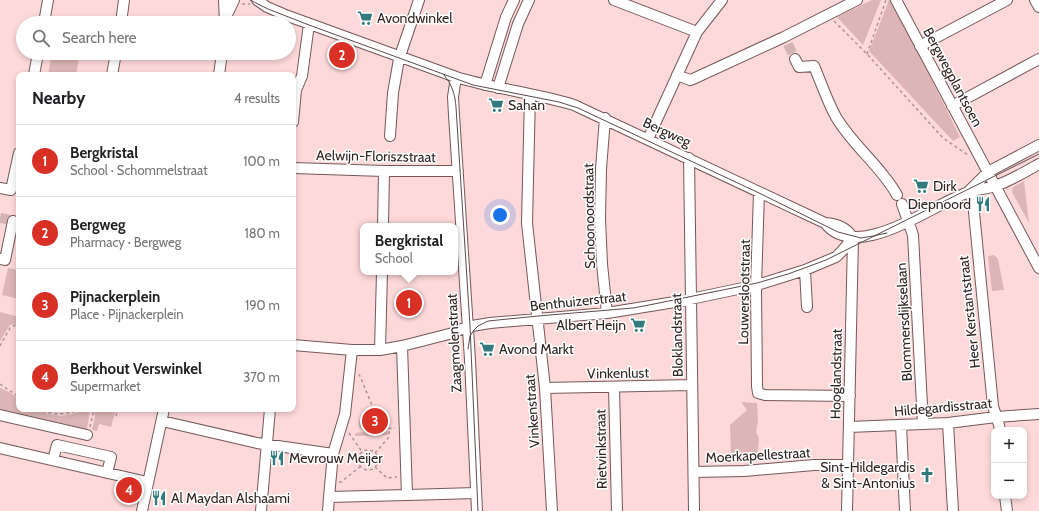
<!DOCTYPE html>
<meta charset="utf-8">
<style>
body{margin:0;font-family:Cabin,sans-serif;background:#f6f6f6;color:#202124}
.controls{position:absolute;right:12px;bottom:12px;display:grid;overflow:hidden;border-radius:8px;box-shadow:0 2px 6px #0003}
.controls button{width:36px;height:36px;display:grid;place-items:center;padding:0;border:0;border-bottom:1px solid #e0e0e0;background:#fff;color:#202124;font:20px sans-serif}
.you{position:absolute;left:500px;top:215px;width:14px;height:14px;margin:-10px;border:3px solid #fff;border-radius:50%;background:#1a73e8;box-shadow:0 0 0 6px #1a73e833}
.badge{display:grid;place-items:center;width:26px;height:26px;border-radius:50%;background:#d93025;color:#fff;font-size:13px;font-weight:700}
.pin{position:absolute;translate:-50% -50%;border:2px solid #fff;box-shadow:0 1px 4px #0006}
.popup{position:absolute;left:360px;top:223px;width:98px;height:52px;box-sizing:border-box;display:grid;place-content:center;border-radius:8px;background:#fff;filter:drop-shadow(0 1px 3px #0005);font-size:13px;white-space:nowrap;color:#757577}
.popup b{font-size:15px;color:#202124}
.popup::after{content:'';position:absolute;left:50%;top:100%;margin-left:-8px;border:8px solid transparent;border-top-color:#fff}
.list{margin:0;padding:0;list-style:none}
h2{display:flex;justify-content:space-between;align-items:center;height:52px;margin:0;padding:0 16px;font-size:17px}
h2 small{font-size:13px;font-weight:400;color:#757577}
.list li{display:grid;grid-template-columns:26px 1fr auto;gap:12px;align-items:center;box-sizing:border-box;height:72px;padding:0 16px;border-top:1px solid #e0e0e0}
.list b{display:block;font-size:15px;white-space:nowrap}
.list p{margin:0;font-size:13px;white-space:nowrap;color:#757577}
.list em{font-size:13px;font-style:normal;color:#757577}
.icon{flex:none;width:22px;height:22px;fill:none;stroke:currentColor;stroke-width:2;stroke-linecap:round;stroke-linejoin:round}
.map{position:relative;flex:none;width:1039px;height:511px;overflow:hidden}
.search{position:absolute;background:#fff;box-shadow:0 2px 6px #0003;left:16px;top:16px;width:280px;height:44px;display:flex;align-items:center;gap:10px;box-sizing:border-box;padding:0 14px;border-radius:22px;color:#757577;font-size:15px}
.panel{position:absolute;background:#fff;box-shadow:0 2px 6px #0003;left:16px;top:72px;width:280px;height:340px;border-radius:8px}
.map>svg:first-child{display:block}
.green{fill:#deb5b6}
.lines{fill:none;stroke-linecap:round;stroke-linejoin:round}
.minor-tunnel{stroke:#d4b5b6;stroke-width:10;stroke-dasharray:10 5;stroke-linecap:butt}
.minor-casing{stroke:#755758;stroke-width:12}
.path{stroke:#af9494;stroke-width:1.5;stroke-dasharray:3 3;stroke-linecap:butt}
.minor{stroke:#fff;stroke-width:10}
.tram{stroke:#5c4a4a;stroke-width:1}
.labels{text-anchor:middle;dominant-baseline:central;stroke-width:3;stroke-linejoin:round;paint-order:stroke}
.poi-label{font-size:14px;fill:#322525;stroke:#fff;text-anchor:start}
.street-label{font-size:14px;fill:#322525;stroke:#fff}
</style>
<div class="map">
<svg width="1039" height="511" viewBox="0 0 1039 511">
<rect width="100%" height="100%" fill="#fdd9da"/>
<path class="green" d="M872 0H881L863 45 837 17Z
M889 0H892L960 137 953 141 869 51Z
M52 53H80L76 75H48Z
M1024 181 1029 223 1012 192 1013 187Z
M994 255 998 259 1004 290 992 291 988 256Z
M8 268 18 270 19 299 2 295Z
M0 312 19 317 17 324 10 325 0 341Z
M0 388 9 392 19 399V409H34L48 414 61 416 72 414 90 409 87 429 0 409Z
M741 402 757 403 758 421 756 432 759 438 757 459 731 458 730 425 747 410Z
M94 409H116L111 427 99 424 97 431 92 430 95 417Z
M367 415 373 418 375 423 373 429 369 432 387 431 388 435 355 436 356 433 365 432 360 428C357 422 360 417 367 415Z"/>
<g class="lines">
<path class="minor-tunnel" d="M788 44 795 59
M0 218 10 220"/>
<g class="minor-casing">
<path id="minor" d="M224 0 225 23
M257 0 267 7 288 16 456 77C495 89 535 93 574 105L825 223C837 224 846 227 853 238
M614 0 697 32
M896 0 1039 268
M1035 0 1039 7
M225 19 234 0
M44 23 48 0
M121 23 124 0
M920 46 1007 0
M795 59 799 67 814 66C821 82 827 101 836 117 853 146 881 166 897 195
M34 75 38 53
M112 75 116 53
M219 75 222 53
M677 75 690 80 693 79 784 37 857 0
M456 77 453 97 454 115 470 360 477 511
M485 85 506 17 514 0
M498 88 518 24 529 0
M530 94 527 223 545 388 552 511
M952 106 1039 59
M605 118 601 169 600 219 602 264 607 313
M293 122 296 90 302 76 309 24
M390 136 393 93 399 59 419 0
M648 139 697 32 722 0
M689 158 694 511
M293 168 384 171H458
M0 188 11 190 19 153
M969 191 973 202 993 406 999 425 1000 430
M969 191 988 172 1039 145
M759 192 756 287 757 386 758 393 765 395 850 396
M902 204 913 235 923 424
M825 223C857 264 932 204 969 192 977 189 987 189 995 186 1010 181 1025 172 1039 164
M383 226 384 171
M1 259 5 260 13 221
M805 270 807 307
M293 345 352 350H380L402 346 453 333 466 327 490 323 607 313 681 301 757 285 805 270 836 257 842 251 853 238
M352 350 345 414 333 454 329 497 407 495 402 346
M380 350 382 272
M614 387 617 511
M545 388 692 385
M0 415 87 435
M162 421 257 443 333 454
M948 423 953 511
M901 425 905 511
M849 427 948 423 996 417 1039 414
M0 448 147 482
M53 460 57 445 111 457 107 473
M694 472 744 471 814 465H847
M407 495 476 493
M1005 496 1007 511
M142 511 164 409
M261 511 270 409
M328 511 329 497
M847 511 853 238"/>
</g>
<path class="path" d="M242 4H250
M834 21 867 54 943 138 968 155
M867 54 886 0
M0 346 10 328 19 323
M359 374 382 429 395 428
M0 384 19 397
M37 409C54 416 66 415 83 409
M116 416 118 409
M90 427 93 414 92 409
M349 433 363 453
M358 460a10 10 0 1 1 20 0a10 10 0 1 1-20 0Z
M375 453 389 437V429
M375 467 387 478 397 477
M339 482H341L361 466"/>
<use href="#minor" class="minor"/>
<path class="tram" d="M250 0 268 9 309 25 473 85 559 102 578 108 759 193 838 232 861 238 873 236 887 233
M444 75C452 85 455 94 456 107L470 326 478 511
M468 349 470 336 474 330 478 326 488 321 538 316 633 308 649 305 757 283 788 274 826 260 1039 154"/>
</g>
<defs>
<g id="supermarket-bare" transform="scale(1.2)"><path d="M-6-5.5h2.5l.6 2H6L4.5 2H-2.5L-4.4-4H-6ZM-1.5 3.2a1.3 1.3 0 1 0 .1 0ZM3 3.2a1.3 1.3 0 1 0 .1 0Z" fill="#327b7c" stroke="#fff" stroke-width="2.5" paint-order="stroke"/></g>
<g id="restaurant-bare" transform="scale(1.2)"><path d="M-5-6h1v4h1v-4h1v4h1v-4h1v5L-1.5 .5V6h-2V.5L-5-1ZM5-6V6H3V1.5H1.5Q1.5-4 5-6Z" fill="#327b7c" stroke="#fff" stroke-width="2.5" paint-order="stroke"/></g>
<g id="church-bare" transform="scale(1.2)"><path d="M-1.2-6h2.4v3.5h3.3v2.4h-3.3V6h-2.4V-.1h-3.3v-2.4h3.3Z" fill="#327b7c" stroke="#fff" stroke-width="2.5" paint-order="stroke"/></g>
</defs>
<g fill-rule="evenodd">
<use href="#supermarket-bare" x="365" y="18"/>
<use href="#supermarket-bare" x="496" y="105"/>
<use href="#supermarket-bare" x="921" y="186"/>
<use href="#restaurant-bare" x="983" y="204"/>
<use href="#supermarket-bare" x="638" y="325"/>
<use href="#supermarket-bare" x="487" y="349"/>
<use href="#restaurant-bare" x="277" y="458"/>
<use href="#church-bare" x="927" y="475"/>
<use href="#restaurant-bare" x="159" y="498"/>
</g>
<g class="labels">
<g class="poi-label">
<text x="377" y="18">Avondwinkel</text>
<text x="508" y="105">Sahan</text>
<text x="933" y="186">Dirk</text>
<text x="971" y="204" text-anchor="end">Diepnoord</text>
<text x="626" y="325" text-anchor="end">Albert Heijn</text>
<text x="499" y="349">Avond Markt</text>
<text x="289" y="458">Mevrouw Meijer</text>
<text x="915" y="467" text-anchor="end">Sint-Hildegardis<tspan x="915" dy="16">&amp; Sint-Antonius</tspan></text>
<text x="171" y="498">Al Maydan Alshaami</text>
</g>
<g class="street-label">
<text transform="translate(953 77) rotate(62)">Bergwegplantsoen</text>
<text transform="translate(667 132) rotate(25)">Bergweg</text>
<text transform="translate(376 156) rotate(1)">Aelwijn-Floriszstraat</text>
<text transform="translate(589 216) rotate(-91)">Schoonoordstraat</text>
<text transform="translate(744 292) rotate(-89)">Louwerslootstraat</text>
<text transform="translate(578 301) rotate(-6)">Benthuizerstraat</text>
<text transform="translate(969 312) rotate(-96)">Heer Kerstantstraat</text>
<text transform="translate(904 322) rotate(-93)">Blommersdijkselaan</text>
<text transform="translate(677 335) rotate(-91)">Bloklandstraat</text>
<text transform="translate(454 343) rotate(-93)">Zaagmolenstraat</text>
<text transform="translate(618 373) rotate(-1)">Vinkenlust</text>
<text transform="translate(836 374) rotate(-89)">Hooglandstraat</text>
<text transform="translate(943 407) rotate(-5)">Hildegardisstraat</text>
<text transform="translate(532 411) rotate(-94)">Vinkenstraat</text>
<text transform="translate(601 449) rotate(-91)">Rietvinkstraat</text>
<text transform="translate(758 455) rotate(-3)">Moerkapellestraat</text>
</g>
</g>
</svg>
<div class="controls">
<button>+</button>
<button>−</button>
</div>
<div class="you"></div>
<div class="pin badge" style="left:409px;top:303px">1</div>
<div class="popup"><b>Bergkristal</b>School</div>
<div class="pin badge" style="left:342px;top:55px">2</div>
<div class="pin badge" style="left:375px;top:421px">3</div>
<div class="pin badge" style="left:129px;top:490px">4</div>
<div class="search"><svg class="icon" aria-label="search" viewBox="0 0 24 24"><circle cx="10" cy="10" r="6"/><path d="M15 15l6 6"/></svg>Search here</div>
<section class="panel">
<h2>Nearby<small>4 results</small></h2>
<ul class="list">
<li><span class="badge">1</span><div><b>Bergkristal</b><p>School · Schommelstraat</p></div><em>100 m</em></li>
<li><span class="badge">2</span><div><b>Bergweg</b><p>Pharmacy · Bergweg</p></div><em>180 m</em></li>
<li><span class="badge">3</span><div><b>Pijnackerplein</b><p>Place · Pijnackerplein</p></div><em>190 m</em></li>
<li><span class="badge">4</span><div><b>Berkhout Verswinkel</b><p>Supermarket</p></div><em>370 m</em></li>
</ul>
</section>
</div>
